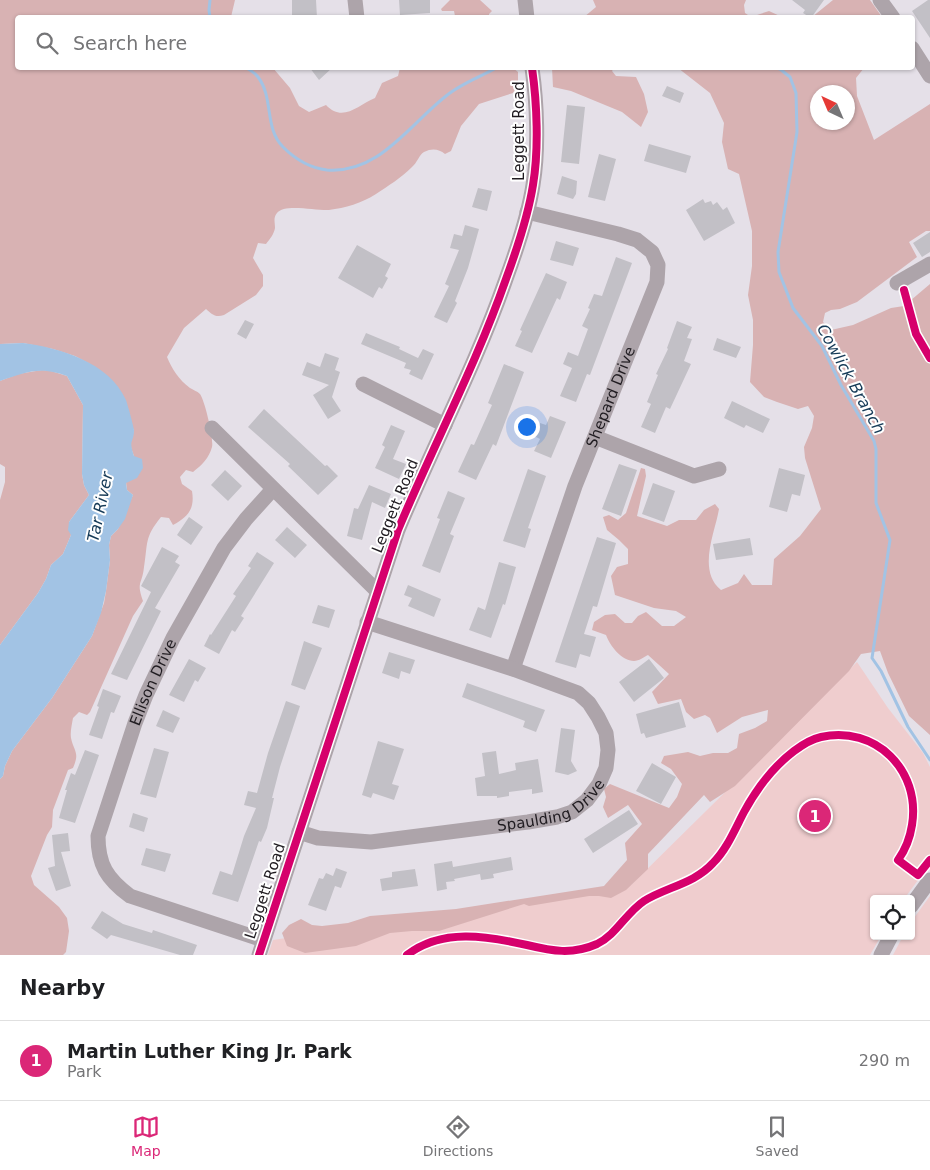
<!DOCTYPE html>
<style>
body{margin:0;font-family:"DejaVu Sans",sans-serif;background:#f6f6f6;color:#202124}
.controls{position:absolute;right:15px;bottom:15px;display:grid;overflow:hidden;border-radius:5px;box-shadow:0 1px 4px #0004}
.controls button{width:45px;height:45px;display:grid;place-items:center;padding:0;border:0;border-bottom:1px solid #e0e0e0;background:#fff;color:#202124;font:25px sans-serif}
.compass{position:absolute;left:810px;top:85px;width:45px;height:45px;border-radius:50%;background:#fff;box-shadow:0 1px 4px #0004;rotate:316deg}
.you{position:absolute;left:526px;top:426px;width:18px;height:18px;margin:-12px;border:4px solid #fff;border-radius:50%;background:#1a73e8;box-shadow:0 0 0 8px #1a73e833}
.badge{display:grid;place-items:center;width:32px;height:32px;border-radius:50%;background:#db2777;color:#fff;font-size:16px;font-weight:700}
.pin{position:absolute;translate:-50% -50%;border:2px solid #fff;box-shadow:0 1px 5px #0006}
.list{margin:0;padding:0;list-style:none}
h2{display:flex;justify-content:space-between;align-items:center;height:65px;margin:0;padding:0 20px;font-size:21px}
h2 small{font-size:16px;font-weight:400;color:#757577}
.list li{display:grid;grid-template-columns:32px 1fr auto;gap:15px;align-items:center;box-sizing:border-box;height:80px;padding:0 20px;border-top:1px solid #e0e0e0}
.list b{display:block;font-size:19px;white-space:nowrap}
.list p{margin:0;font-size:16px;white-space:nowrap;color:#757577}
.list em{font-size:16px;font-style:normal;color:#757577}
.icon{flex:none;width:28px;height:28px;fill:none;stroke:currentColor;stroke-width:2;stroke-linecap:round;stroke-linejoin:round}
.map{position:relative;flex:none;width:930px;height:955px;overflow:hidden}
.search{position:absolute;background:#fff;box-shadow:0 1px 4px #0004;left:15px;right:15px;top:15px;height:55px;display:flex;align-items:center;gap:12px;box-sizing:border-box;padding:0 18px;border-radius:5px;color:#757577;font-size:19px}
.sheet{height:145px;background:#fff}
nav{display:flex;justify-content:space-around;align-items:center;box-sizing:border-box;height:70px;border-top:1px solid #e0e0e0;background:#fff;font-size:14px;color:#757577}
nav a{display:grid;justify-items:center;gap:2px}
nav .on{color:#db2777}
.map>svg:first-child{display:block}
.green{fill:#efcdce}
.forest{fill:#d8b2b3;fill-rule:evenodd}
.water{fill:#a2c3e4}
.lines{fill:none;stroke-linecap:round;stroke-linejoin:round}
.stream{stroke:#a2c3e4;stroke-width:3}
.building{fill:#c2c0c6}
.minor{stroke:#ada4aa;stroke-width:15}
.cycleway-casing{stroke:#fff;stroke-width:11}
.cycleway{stroke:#d6006c;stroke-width:8}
.labels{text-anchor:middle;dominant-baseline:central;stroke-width:4;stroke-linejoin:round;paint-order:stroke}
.street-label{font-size:15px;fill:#201c21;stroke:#fff}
.water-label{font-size:16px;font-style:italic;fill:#153a57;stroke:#fff}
</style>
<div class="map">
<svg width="930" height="955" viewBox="0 0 930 955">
<rect width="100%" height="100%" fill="#e5e0e8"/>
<path class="green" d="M857 662 888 708 923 753 930 767V864L904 899H874V936H881L870 955H268L273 940 631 885Z
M930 896V955H893L903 936H911V922Z"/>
<path class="forest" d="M0 0H235L231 17 18 18V68H273L290 88 299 106 309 112 326 105C343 123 358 105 375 98L382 83 398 76 400 68H513L518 72V84L513 93 479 104 461 126 451 151 445 154C439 149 432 148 424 152 419 155 417 163 412 167 401 178 388 186 376 194 362 203 345 208 329 210 317 211 284 203 277 213 273 218 275 222 275 228 274 234 270 239 266 244L258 243 253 258 263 275V286L256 295 224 315C215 318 212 314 206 309L184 328 167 357C172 369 179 380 190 388 193 390 197 391 200 394 205 401 214 440 212 447 209 458 202 465 193 472L186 470 180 477 182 484 192 491C195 509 188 517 173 525L169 518 161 517C144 538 148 543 144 567 142 586 136 581 143 601L133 616 90 712 87 715 79 712 73 718C72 724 70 732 71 738 74 752 80 752 73 768L68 770 53 810 52 827 47 835 31 876 34 885 59 907 67 918 69 931 66 952 63 955H0V779L3 776 5 766 12 751 52 698 92 636 104 603 106 591 110 560 109 545 111 536 118 529 133 495 127 490 126 482 134 456 130 445 134 430 90 364 75 356 53 349 23 343 0 344Z
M450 0H480L492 11 489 14V17H450L455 16 454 11H442L441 9Z
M593 0H746L744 5 745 13 751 17 769 11 782 17H584L596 7Z
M833 0H870L882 17H812Z
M552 68H614L612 71 616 76 636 77 644 94 648 112 641 127 622 112 571 91 553 87Z
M674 68H864L856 78 857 96 874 140 930 104V231H926L909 242 917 257 857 302 840 309 831 310 825 313 823 322 831 330 853 325 891 308 904 306 930 284V735L909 716 888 673 880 651 861 654 849 671 735 786 710 802 704 795 648 854V869L626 890 611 898 599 896H589L529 906 524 904 439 931H412L390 933 356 946 305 953 287 946 282 933 289 925 301 919 312 925 322 926 348 923 370 916 456 909 604 886 627 860 625 843 642 824 628 805 608 818 603 807 606 797 604 789 610 784 669 808 677 797 682 784 671 769 661 763 664 756 688 752 700 756 713 753H728L737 748 739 734 755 728 767 721 768 710 742 717 717 733 710 718 705 715 694 719 686 712 681 699 658 704 652 692 669 674 648 655C644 657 639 661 634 661 622 661 610 646 606 635L592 630 594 622 605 615 615 614 625 623H632L638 616 646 612 662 626H674L686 617 676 611 654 608 615 595 611 576 617 567 628 564V549L619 540 607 530 603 517 609 515 618 520 626 513 641 468 645 469 646 476 637 516 667 526 679 520H696L704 510 715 504 719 509C715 533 697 570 721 590L738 583 744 574 752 585H772L774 559 800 536 821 509 805 458 804 447 812 428 814 416 808 406 798 409 777 402 764 397 750 382 753 345V320L748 295 752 266V231L739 174 728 169 722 142 724 123 710 93 678 68ZM818 92H848V122H818Z
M42 370 51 371 67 376 83 405 82 474 84 485 89 495 69 522 71 535 63 554 51 565 46 579 38 593 0 645V500L5 482V467L0 464V381L18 374Z"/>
<path class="water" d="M23 343C60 348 109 362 126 400 128 406 133 424 134 430 134 443 128 439 134 456L142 459 143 468 137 478 126 483 127 490 133 495 125 519 118 529 111 536 109 545 110 560 106 591 101 613 92 636 52 698 12 751 5 766 3 776 0 779V645L38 593 46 579 51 565 63 554 71 535 68 530 69 522 89 495 84 485 82 474 83 405 67 376C39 366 27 372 0 381V344Z"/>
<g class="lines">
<path class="stream" d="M210 18 209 10 210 0
M246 68C250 70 255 73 258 77 274 98 264 128 283 147 295 159 310 168 327 170 379 174 409 125 446 96 460 84 480 77 496 68
M776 68 780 69 790 77 796 93 797 132 778 252 779 272 793 308 822 346 841 385 874 441 876 449V503L890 540 872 658 881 671 908 727 930 760"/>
</g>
<path class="building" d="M292 0H316L317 18 292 16Z
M399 0H430V13L400 15Z
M792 0H824L811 18 803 13 805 10Z
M928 0H930V38L912 11Z
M310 68H332L319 80Z
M667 86 684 93 680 103 662 96Z
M567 105 585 107 579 164 561 162Z
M649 144 691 156 686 173 644 161Z
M599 154 616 159 605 201 588 197Z
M562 176 577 181 576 194 573 199 557 194Z
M478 188 492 191 487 211 472 207Z
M703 199 705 203 711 201 713 205 717 202 723 210 727 207 735 223 704 241 686 210Z
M465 225 479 229 468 268 455 301 457 303 447 323 434 317 449 286 445 284 459 250 450 248 454 234 462 236Z
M930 232V252L922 257 913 243Z
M556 241 579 248 573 266 550 260Z
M357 245 391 264 385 276 388 278 382 289 379 287 373 298 338 278Z
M616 257 632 263 590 375 587 374 576 402 560 396 572 368 563 364 568 352 578 356 588 329 582 326 590 309 588 308 594 294 602 296Z
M546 273 567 282 560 300 557 298 532 353 515 346 522 331 520 330Z
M245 320 254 324 246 339 237 334Z
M677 321 692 327 687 338 692 339 684 361 691 364 670 409 666 407 655 433 641 427 651 404 647 402 658 375 656 374 668 349 667 348Z
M366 333 400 347 399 349 418 358 423 349 434 354 422 380 409 374 411 370 404 368 406 363 361 344Z
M717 338 741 347 736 358 713 350Z
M325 353 339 358 335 370 340 372 332 397 341 411 328 419 313 395 329 385 302 375 307 362 320 367Z
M504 364 524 372 496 446 493 444 476 480 458 472 471 444 474 445 492 405 488 403Z
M732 401 770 419 763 433 746 425 744 428 724 418Z
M264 409 325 466 327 465 338 476 318 495 288 466 290 464 248 427Z
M550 416 566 422 551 458 534 451 540 439 534 436 540 423 546 425Z
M391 425 405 431 393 459 406 464 399 479 375 468 385 447 382 445Z
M619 464 637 470 621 516 602 509Z
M779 468 805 475 800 496 792 494 787 512 769 507Z
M528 469 546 476 528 528 531 529 525 548 503 541Z
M225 470 242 486 228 501 211 485Z
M653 483 675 491 664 522 642 514Z
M369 485 391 494 385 508 372 502 362 540 347 536 354 508 358 509Z
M448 491 465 498 450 534 454 536 440 573 422 566 440 519 437 518Z
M189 517 203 527 191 545 177 535Z
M287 527 307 545 295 558 275 540Z
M597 537 616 543 597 607 593 606 584 634 596 637 590 657 580 654 576 668 555 662Z
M750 538 753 555 716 560 713 544Z
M162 547 179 556 175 562 180 565 155 608 161 611 127 680 111 674 151 592 141 586Z
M257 552 274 563 241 616 244 618 235 632 232 630 219 654 204 646 210 634 211 635 236 596 233 594 251 568 248 566Z
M499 562 516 567 505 605 503 604 491 638 469 630 478 607 485 610Z
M408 585 441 599 434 617 408 606 412 598 404 595Z
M318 605 335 610 329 628 312 623Z
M304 641 322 648 305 690 291 685Z
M389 652 415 660 410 674 401 671 399 679 382 673Z
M189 659 206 668 198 682 195 680 184 702 169 695Z
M649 659 664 678 634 702 619 682Z
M467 683 545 710 536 732 523 727 525 721 462 697Z
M103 689 121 696 114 713 111 712 102 739 89 735 99 707 97 706Z
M286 701 300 706 280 767 272 798H274L267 828 261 842 259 841 238 902 212 894 220 871 232 875 244 836 256 808 244 805 248 791 257 793 268 753Z
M679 702 686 727 646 738 644 733 641 734 636 714Z
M163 710 180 718 173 733 156 726Z
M561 728 575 730 571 761 577 771 568 775 555 772Z
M378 741 404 749 392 784 399 786 394 800 373 793 371 798 362 795Z
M154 748 169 752 156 798 140 794Z
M85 750 99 755 75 823 59 818 67 790H65L71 773 75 775Z
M496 751 499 774 516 770 515 763 538 759 543 792 532 794V789L509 792V796L497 798V796H477L475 778 485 776 482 753Z
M652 763 676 777 661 804 636 791Z
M629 810 638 824 593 853 584 839Z
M133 813 148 818 144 832 129 827Z
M68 833 70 851 61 852 71 886 56 891 48 868 55 866 52 835Z
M146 848 171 854 165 872 141 865Z
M511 857 513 870 493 874 494 878 481 880 480 874 454 879 455 881 446 882 447 889 437 891 434 864 452 861 453 867Z
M336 868 347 872 341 888 335 886 326 911 308 905 319 878 323 879 326 873 333 876Z
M415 869 418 886 382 891 380 879 392 877V872Z
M102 911 123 924 152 933 153 930 197 945 193 955H180L111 935 107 939 91 928Z"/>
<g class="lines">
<g class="minor">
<path d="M355 0 357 18"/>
<path d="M525 0 527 18"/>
<path d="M880 0 893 18"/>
<path d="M912 48 930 76"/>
<path d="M897 283 930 264"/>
<path d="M363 384 445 425"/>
<path d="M212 428 377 591"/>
<path d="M595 437 694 476 719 469"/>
<path id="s1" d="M513 669 575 486 657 282 658 265 652 252 637 240 618 234 527 212"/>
<path id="s2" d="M299 832 318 838 371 842 528 822 557 817 572 812 587 800 599 784 606 768 608 750 606 733 598 717 589 703 578 693 513 669 367 622"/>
<path d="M911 906 930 880"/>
<path id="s3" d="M263 940 130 896C107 879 98 865 98 836L135 723 146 695 173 638 224 548 246 519 273 489"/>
<path d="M259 955 398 530C433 446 476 365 506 279 517 249 528 217 533 185 539 149 537 103 532 68"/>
<path d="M881 955 891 936"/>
</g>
<g class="cycleway-casing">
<path id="cycleway" d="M904 290 916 334 930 358
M259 955 398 530C433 446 476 365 506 279 517 249 528 217 533 185 539 149 537 103 532 68
M407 955C442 928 487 936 527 945 552 951 572 955 597 944 616 935 626 913 644 901 666 887 694 884 713 863 727 849 735 829 744 812 757 788 773 767 794 751 802 745 812 739 821 737 875 725 921 770 912 825 910 838 906 849 898 860L918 875 930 860"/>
</g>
<use href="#cycleway" class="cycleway"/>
</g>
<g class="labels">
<g class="street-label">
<text transform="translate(519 131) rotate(-90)">Leggett Road</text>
<text stroke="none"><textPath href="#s1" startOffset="289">Shepard Drive</textPath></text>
<text transform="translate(395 506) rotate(-68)">Leggett Road</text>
<text stroke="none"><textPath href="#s3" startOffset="375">Ellison Drive</textPath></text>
<text stroke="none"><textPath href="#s2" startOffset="260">Spaulding Drive</textPath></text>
<text transform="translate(265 891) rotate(-72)">Leggett Road</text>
</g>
<g class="water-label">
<text transform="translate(851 379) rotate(61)">Cowlick Branch</text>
<text transform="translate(100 507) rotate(-78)">Tar River</text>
</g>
</g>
</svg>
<div class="controls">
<button><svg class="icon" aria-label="locate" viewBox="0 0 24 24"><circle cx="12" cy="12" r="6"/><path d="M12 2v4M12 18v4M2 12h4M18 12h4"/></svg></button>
</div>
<svg class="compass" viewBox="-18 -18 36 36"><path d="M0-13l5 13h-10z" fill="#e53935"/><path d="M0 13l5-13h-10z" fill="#757577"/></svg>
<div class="you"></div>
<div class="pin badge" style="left:815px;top:816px">1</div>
<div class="search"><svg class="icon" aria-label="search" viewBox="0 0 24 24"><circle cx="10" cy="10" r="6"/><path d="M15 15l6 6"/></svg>Search here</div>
</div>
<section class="sheet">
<h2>Nearby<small></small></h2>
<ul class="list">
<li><span class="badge">1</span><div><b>Martin Luther King Jr. Park</b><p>Park</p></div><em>290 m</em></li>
</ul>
</section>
<nav>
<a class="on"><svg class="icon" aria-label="map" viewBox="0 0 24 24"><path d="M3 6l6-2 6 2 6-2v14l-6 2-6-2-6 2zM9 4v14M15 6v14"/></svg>Map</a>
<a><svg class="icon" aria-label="directions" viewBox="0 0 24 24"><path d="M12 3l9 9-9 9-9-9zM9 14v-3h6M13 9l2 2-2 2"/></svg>Directions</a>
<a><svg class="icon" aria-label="saved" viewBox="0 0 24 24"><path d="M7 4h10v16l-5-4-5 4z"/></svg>Saved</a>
</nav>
